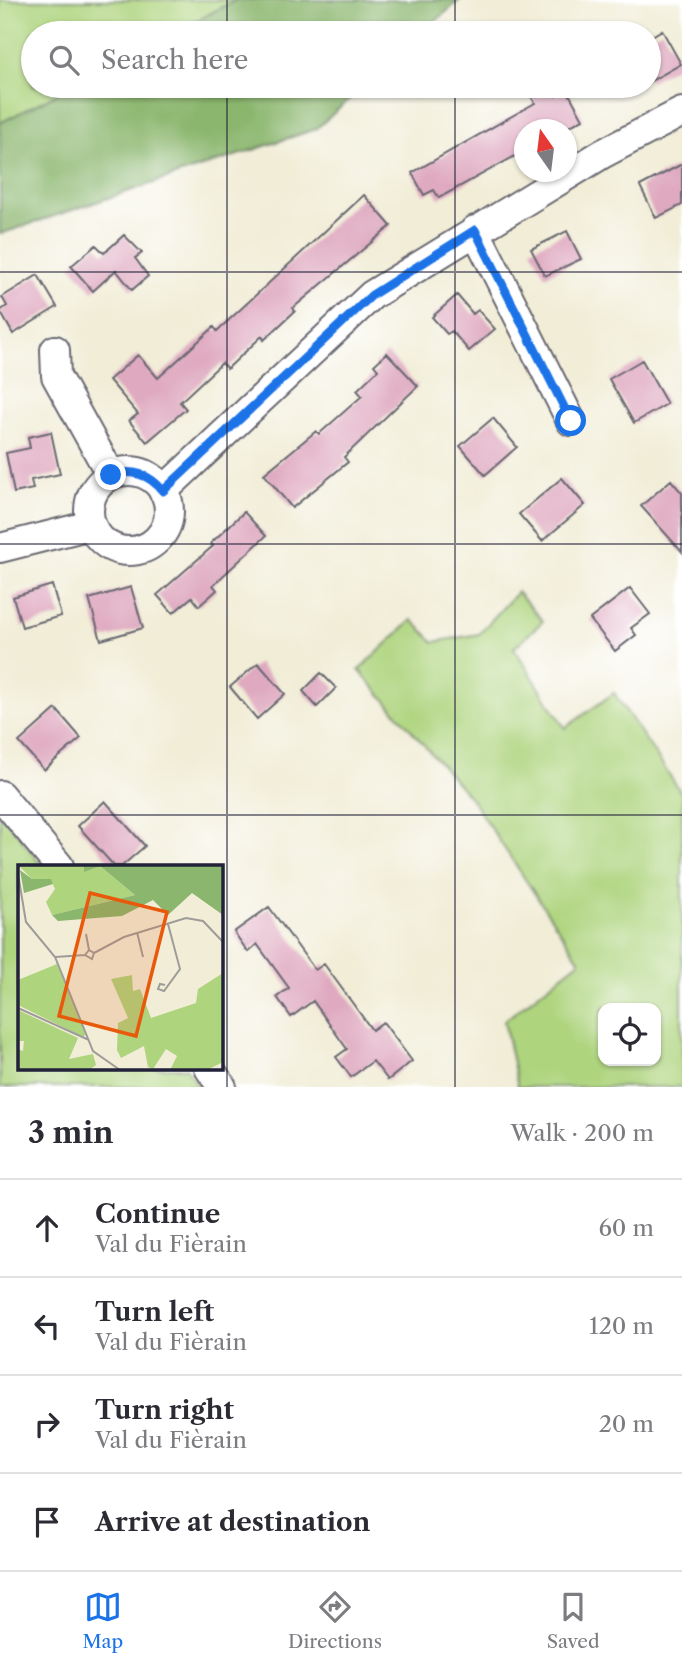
<!DOCTYPE html>
<meta charset="utf-8">
<style>
body{margin:0;font-family:"Libre Caslon Text",serif;background:#f7f7f7;color:#2b2b33}
.controls{position:absolute;right:21px;bottom:21px;display:grid;overflow:hidden;border-radius:14px;box-shadow:0 2px 5px #0004}
.controls button{width:63px;height:63px;display:grid;place-items:center;padding:0;border:0;border-bottom:2px solid #e1e1e2;background:#fff;color:#2b2b33;font:35px sans-serif}
.compass{position:absolute;left:514px;top:119px;width:63px;height:63px;border-radius:50%;background:#fff;box-shadow:0 2px 5px #0004;rotate:346deg}
.stop{position:absolute;width:21px;height:21px;margin:-16px;border:5px solid #1a73e8;border-radius:50%;background:#fff}
.stop.end{background:#1a73e8;border-color:#fff;box-shadow:0 2px 7px #0008}
.list{margin:0;padding:0;list-style:none}
h2{display:flex;justify-content:space-between;align-items:center;height:91px;margin:0;padding:0 28px;font-size:30px}
h2 small{font-size:23px;font-weight:400;color:#7c7c81}
.list li{display:grid;grid-template-columns:46px 1fr auto;gap:21px;align-items:center;box-sizing:border-box;height:98px;padding:0 28px;border-top:2px solid #e1e1e2}
.list b{display:block;font-size:26px;white-space:nowrap}
.list p{margin:0;font-size:23px;white-space:nowrap;color:#7c7c81}
.list em{font-size:23px;font-style:normal;color:#7c7c81}
.icon{flex:none;width:38px;height:38px;fill:none;stroke:currentColor;stroke-width:2;stroke-linecap:round;stroke-linejoin:round}
.map{position:relative;flex:none;width:682px;height:1087px;overflow:hidden}
.search{position:absolute;background:#fff;box-shadow:0 2px 5px #0004;left:21px;right:21px;top:21px;height:77px;display:flex;align-items:center;gap:18px;box-sizing:border-box;padding:0 24px;border-radius:38px;color:#7c7c81;font-size:26px}
.sheet{height:483px;background:#fff}
nav{display:flex;justify-content:space-around;align-items:center;box-sizing:border-box;height:98px;border-top:2px solid #e1e1e2;background:#fff;font-size:19px;color:#7c7c81}
nav a{display:grid;justify-items:center;gap:4px}
nav .on{color:#1a73e8}
.map>svg:first-child{display:block}
.green{fill:#aed47e;stroke:#687b5c;stroke-width:2;fill-rule:evenodd}
.forest{fill:#8ab66d;stroke:#566c54;stroke-width:2}
.building{fill:#dfa9c0}
.lines{fill:none;stroke-linecap:round;stroke-linejoin:round}
.minor-casing{stroke:#6a6972;stroke-width:32}
.minor{stroke:#fff;stroke-width:28}
.route{stroke:#1a73e8;stroke-width:9}
.grid{fill:none;stroke:#22223b;stroke-width:2;stroke-opacity:0.55}
.inset-road{fill:none;stroke:#9e9c99;stroke-width:2}
.view{fill:#e8590c;fill-opacity:0.15;stroke:#e8590c;stroke-width:3.5}
.inset-edge{fill:none;stroke:#22223b;stroke-width:3.5}
</style>
<div class="map">
<svg width="682" height="1087" viewBox="0 0 682 1087">
<rect width="100%" height="100%" fill="#fff"/>
<filter id="ink" filterUnits="userSpaceOnUse"><feTurbulence type="fractalNoise" baseFrequency=".0143" numOctaves="2"/><feDisplacementMap in="SourceGraphic" scale="14" xChannelSelector="R" yChannelSelector="G"/><feConvolveMatrix kernelMatrix="1 2 1 2 8 2 1 2 1" color-interpolation-filters="sRGB"/></filter>
<filter id="wash" filterUnits="userSpaceOnUse"><feTurbulence type="fractalNoise" baseFrequency=".00686" numOctaves="4" result="noise"/><feDisplacementMap in="SourceGraphic" scale="28" xChannelSelector="R" yChannelSelector="G"/><feGaussianBlur stdDeviation="1.57" result="paint"/><feColorMatrix in="noise" values="0 0 0 0 0 0 0 0 0 0 0 0 0 0 0 0 0 1.4 0 .05"/><feComposite in="paint" operator="in"/></filter>
<g filter="url(#wash)">
<rect width="100%" height="100%" fill="#f1edd7"/>
<path class="green" d="M0 0H236L173 33H33V86H72L0 123Z
M517 592 543 621 514 648 565 728 614 693 682 794V1087H518L504 1021 580 961 472 800 359 670 412 620 434 642 479 634ZM656 1008V1061H603V1008Z
M0 812 42 866H19V1068H186L199 1087H0Z"/>
<path class="forest" d="M236 0H460L422 33H173Z
M72 86H364L316 129 0 234V123Z"/>
<g id="blocks">
<path class="building" d="M662 30 681 64 649 82V38Z
M525 86H551L556 96 567 90 583 119 563 130H524V151L439 198 434 190 424 195 412 173 535 103Z
M682 164V205L656 218 640 186Z
M364 195 391 226 293 308 295 311 264 340 262 336 227 369 222 363 180 402 186 409 147 442 129 421 138 414 109 380 138 355 158 378 214 327 217 331Z
M567 231 581 259 545 276 531 249Z
M124 235 142 253 135 258 148 276 132 290 116 270 93 291 71 266 96 245 104 253Z
M38 275 57 307 13 334 0 311 7 306 2 297Z
M457 295 473 314 478 310 495 329 469 351 452 331 447 334 432 317Z
M387 353 418 386 344 457 348 462 292 508 264 474 316 431 319 434 362 396 357 390 378 370 374 365Z
M642 360 667 404 634 423 609 379Z
M493 418 517 447 485 475 460 446Z
M51 432 60 474 31 480 33 489 14 493 6 453 30 448 28 437Z
M562 478 585 505 542 541 519 514Z
M671 480 682 493V552L641 506Z
M244 512 266 536 213 585 217 590 199 606 192 597 173 613 157 595 213 546 211 543Z
M52 585 61 616 22 627 13 597Z
M131 587 143 628 101 640 89 599Z
M630 588 650 614 631 628 636 635 615 651 590 619Z
M258 663 285 694 257 719 230 687Z
M321 673 336 688 317 707 303 691Z
M56 709 81 738 44 770 19 742Z
M105 801 145 846 122 866H114L78 826Z
M269 907 315 970 324 964 372 1030 383 1022 412 1061 388 1080 373 1061 351 1077 336 1057 347 1049 313 1001 291 1017 277 997 289 988 257 944 248 952 234 932Z"/>
</g>
</g>
<g filter="url(#ink)">
<use href="#blocks" fill-opacity="0" stroke="#6a6972" stroke-width="2"/>
<g class="lines">
<g class="minor-casing">
<path id="minor" d="M475 230 571 421
M55 350 56 376 111 475
M89 511a40 40 0 1 1 80 0a40 40 0 1 1-80 0Z
M163 491 372 295 602 154 682 112
M0 548 91 525
M0 795 59 866
M209 1068 222 1087"/>
</g>
<use href="#minor" class="minor"/>
</g>
</g>
<g class="lines" filter="url(#ink)">
<path class="route" d="M111 475C133 469 149 474 163 491L372 295 475 230 571 421"/>
</g>
<path class="grid" d="M227 0V33M455 0V33M227 86V1087M455 86V1087M0 272H682M0 544H682M0 815H682"/>
<g transform="translate(18 865)">
<rect width="205" height="205" fill="#f1edd7"/>
<path d="M0 0H66V6L82 1 117 30 34 50 28 37 37 24 33 15 14 14ZM39 99 68 169 65 172 0 140V115ZM205 108V197L189 205H152L159 191 148 184 135 204 130 202 126 181 103 193 99 185 100 158 110 153 93 114 114 110 115 126 122 124 133 153 178 138 180 124ZM0 145 60 173 51 194 75 189 78 200 71 205H0V184L5 186 6 176H0Z" fill="#aed47e"/>
<path d="M66 0H205V50L174 28 150 50 135 35 104 51 40 56 34 50 117 30 82 1 66 7ZM2 5 14 14H33L35 19 6 28Z" fill="#8ab66d"/>
<path class="inset-road" d="M0 9 8 57 37 92 75 186 102 205M119 67 125 92M68 69 71 85 76 88 74 94 67 90 71 85M76 88 106 72 168 53 185 56 205 77M37 92 67 90M147 120 142 119 140 124 146 126 162 104 150 59M0 143 71 175"/>
<path class="view" d="M72 28 149 47 118 171 41 151Z"/>
<rect width="205" height="205" class="inset-edge"/>
</g>
</svg>
<div class="controls">
<button><svg class="icon" aria-label="locate" viewBox="0 0 24 24"><circle cx="12" cy="12" r="6"/><path d="M12 2v4M12 18v4M2 12h4M18 12h4"/></svg></button>
</div>
<svg class="compass" viewBox="-18 -18 36 36"><path d="M0-13l5 13h-10z" fill="#e53935"/><path d="M0 13l5-13h-10z" fill="#7c7c81"/></svg>
<div class="stop" style="left:571px;top:421px"></div>
<div class="stop end" style="left:111px;top:475px"></div>
<div class="search"><svg class="icon" aria-label="search" viewBox="0 0 24 24"><circle cx="10" cy="10" r="6"/><path d="M15 15l6 6"/></svg>Search here</div>
</div>
<section class="sheet">
<h2>3 min<small>Walk · 200 m</small></h2>
<ul class="list">
<li><svg class="icon" aria-label="ahead" viewBox="0 0 24 24"><path d="M12 20V5M6 11l6-6 6 6"/></svg><div><b>Continue</b><p>Val du Fièrain</p></div><em>60 m</em></li>
<li><svg class="icon" aria-label="left" viewBox="0 0 24 24"><path d="M17 20v-9H6M10 6l-5 5 5 5"/></svg><div><b>Turn left</b><p>Val du Fièrain</p></div><em>120 m</em></li>
<li><svg class="icon" aria-label="right" viewBox="0 0 24 24"><path d="M7 20v-9h11M14 6l5 5-5 5"/></svg><div><b>Turn right</b><p>Val du Fièrain</p></div><em>20 m</em></li>
<li><svg class="icon" aria-label="arrive" viewBox="0 0 24 24"><path d="M6 21V4h12l-3 4 3 4H6"/></svg><div><b>Arrive at destination</b></div></li>
</ul>
</section>
<nav>
<a class="on"><svg class="icon" aria-label="map" viewBox="0 0 24 24"><path d="M3 6l6-2 6 2 6-2v14l-6 2-6-2-6 2zM9 4v14M15 6v14"/></svg>Map</a>
<a><svg class="icon" aria-label="directions" viewBox="0 0 24 24"><path d="M12 3l9 9-9 9-9-9zM9 14v-3h6M13 9l2 2-2 2"/></svg>Directions</a>
<a><svg class="icon" aria-label="saved" viewBox="0 0 24 24"><path d="M7 4h10v16l-5-4-5 4z"/></svg>Saved</a>
</nav>
